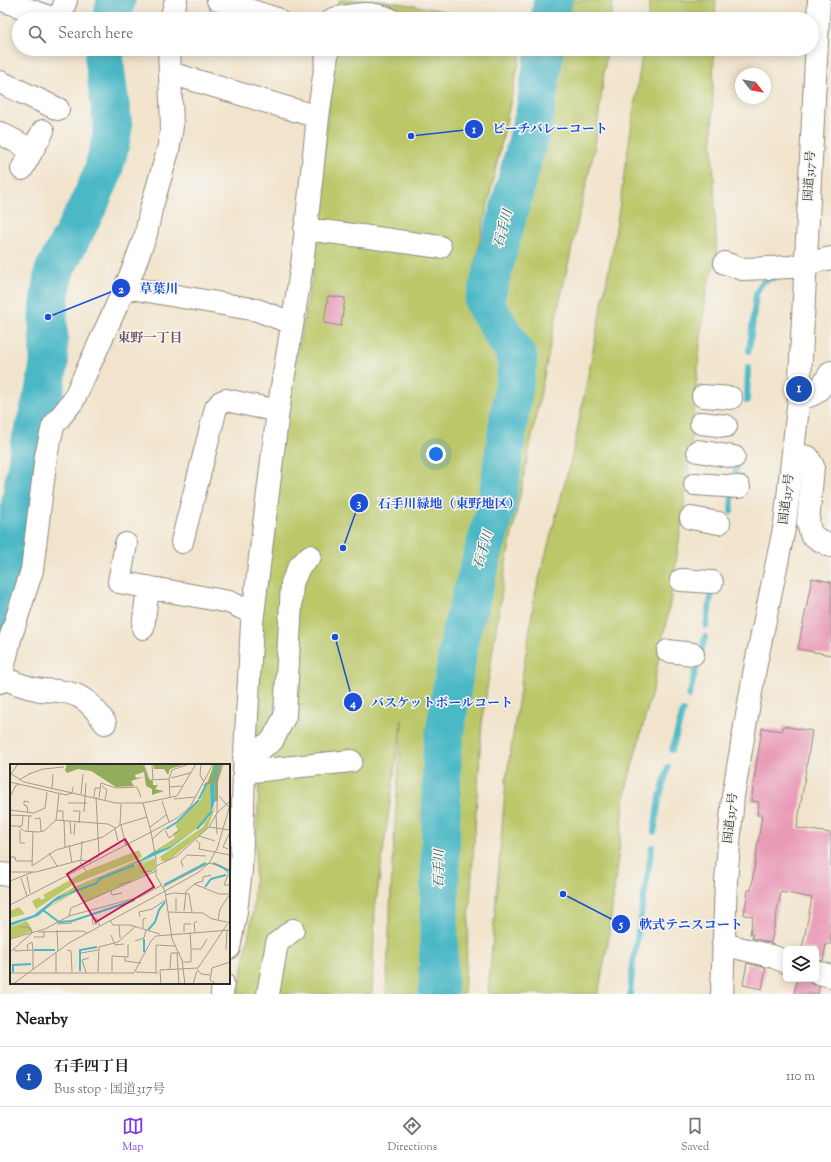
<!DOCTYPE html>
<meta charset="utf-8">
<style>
body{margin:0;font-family:"Sorts Mill Goudy","Noto Serif JP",serif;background:#f6f6f6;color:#202124}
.controls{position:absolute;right:12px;bottom:12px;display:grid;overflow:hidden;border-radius:6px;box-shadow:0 2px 10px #0003}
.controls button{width:36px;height:36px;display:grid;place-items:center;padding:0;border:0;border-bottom:1px solid #e0e0e0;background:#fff;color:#202124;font:20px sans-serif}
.compass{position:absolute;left:735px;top:68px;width:36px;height:36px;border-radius:50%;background:#fff;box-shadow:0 2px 10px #0003;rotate:121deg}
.you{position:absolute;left:436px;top:454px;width:14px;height:14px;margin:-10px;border:3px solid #fff;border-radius:50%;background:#1a73e8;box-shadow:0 0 0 6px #1a73e833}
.badge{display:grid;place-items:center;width:26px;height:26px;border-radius:50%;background:#7c3aed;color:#fff;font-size:13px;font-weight:700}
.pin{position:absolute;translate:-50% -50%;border:2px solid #fff;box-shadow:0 1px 4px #0006}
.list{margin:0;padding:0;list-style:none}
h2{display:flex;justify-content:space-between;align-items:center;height:52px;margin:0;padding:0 16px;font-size:17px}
h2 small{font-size:13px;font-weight:400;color:#757577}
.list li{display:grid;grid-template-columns:26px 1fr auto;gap:12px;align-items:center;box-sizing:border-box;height:60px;padding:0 16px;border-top:1px solid #e0e0e0}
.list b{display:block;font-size:15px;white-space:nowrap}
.list p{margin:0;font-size:13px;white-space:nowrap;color:#757577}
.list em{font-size:13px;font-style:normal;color:#757577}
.icon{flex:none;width:22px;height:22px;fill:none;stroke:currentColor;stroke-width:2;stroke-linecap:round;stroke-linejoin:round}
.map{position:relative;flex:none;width:831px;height:994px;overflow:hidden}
.search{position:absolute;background:#fff;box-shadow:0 2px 10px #0003;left:12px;right:12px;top:12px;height:44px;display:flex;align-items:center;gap:10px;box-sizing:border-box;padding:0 14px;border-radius:22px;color:#757577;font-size:15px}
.sheet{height:112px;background:#fff}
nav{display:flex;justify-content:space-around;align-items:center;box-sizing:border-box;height:56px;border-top:1px solid #e0e0e0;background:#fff;font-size:11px;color:#757577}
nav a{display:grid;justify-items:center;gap:2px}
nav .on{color:#7c3aed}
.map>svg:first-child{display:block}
.green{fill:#bbc769;stroke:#73794a}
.water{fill:#4bb8c6;stroke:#3b7278}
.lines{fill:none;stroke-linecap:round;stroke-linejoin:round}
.stream{stroke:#4bb8c6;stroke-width:6}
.river{stroke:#4bb8c6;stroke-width:39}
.building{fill:#e99bb8}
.minor-casing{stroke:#8e887c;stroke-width:24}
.highway-casing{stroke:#8e887c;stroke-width:24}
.minor{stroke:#fff;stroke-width:22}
.highway{stroke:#fff;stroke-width:22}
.labels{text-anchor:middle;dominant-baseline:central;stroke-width:3;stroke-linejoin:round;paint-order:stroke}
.street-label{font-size:12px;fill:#2b2b2b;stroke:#f6f6f2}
.water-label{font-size:13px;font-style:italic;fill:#365c61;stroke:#f6f6f2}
.neighbourhood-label{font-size:13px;font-weight:bold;fill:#6e525c;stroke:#f6f6f2}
.inset-river{fill:none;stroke:#4bb8c6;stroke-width:2}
.inset-road{fill:none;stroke:#a29a8c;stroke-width:1}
.view{fill:#c2185b;fill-opacity:0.15;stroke:#c2185b;stroke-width:2}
.inset-edge{fill:none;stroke:#2b2b2b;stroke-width:2}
.leader{fill:none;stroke:#1d4ed8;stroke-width:1.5}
.callout-dot{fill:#1d4ed8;stroke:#f6f6f2;stroke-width:1.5}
.mark-label{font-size:12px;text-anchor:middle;font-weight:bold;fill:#fff}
.callout-label{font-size:13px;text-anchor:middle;font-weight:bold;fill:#1d4ed8;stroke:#f6f6f2;stroke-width:3;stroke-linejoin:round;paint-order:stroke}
</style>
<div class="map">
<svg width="831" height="994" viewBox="0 0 831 994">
<rect width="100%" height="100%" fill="#f6f6f2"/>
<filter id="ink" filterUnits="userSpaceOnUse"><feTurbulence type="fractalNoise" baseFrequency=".025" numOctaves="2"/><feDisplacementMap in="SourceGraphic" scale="8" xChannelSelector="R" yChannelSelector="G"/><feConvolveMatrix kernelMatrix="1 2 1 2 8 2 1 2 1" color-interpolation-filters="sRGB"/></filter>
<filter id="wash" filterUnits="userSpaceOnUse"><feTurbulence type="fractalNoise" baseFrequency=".012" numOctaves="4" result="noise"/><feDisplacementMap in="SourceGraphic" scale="16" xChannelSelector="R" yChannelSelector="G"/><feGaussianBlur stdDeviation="0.9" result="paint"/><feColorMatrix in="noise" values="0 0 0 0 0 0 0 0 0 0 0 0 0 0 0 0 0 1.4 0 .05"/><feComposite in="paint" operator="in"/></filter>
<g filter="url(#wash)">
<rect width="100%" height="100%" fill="#f2e4cc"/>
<path class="green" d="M339 0H380L434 9 475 19H337Z
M536 0H613L611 19H533Z
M650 0H716L715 19H648Z
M334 49H522L466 304 497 202 522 105 529 49H607L595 146 555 322 506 564 482 722 464 994H449L452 962 443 945 447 880 439 864 431 922 422 945 425 994H386L392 869 402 719 375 909 372 994H238L253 911 259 785 255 707 258 625 284 420 312 278Z
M643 49H714L712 132 717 257 707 287 702 324 687 484 671 598 653 688 626 789 608 943 598 994H488L506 780 535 594 573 452 613 248Z"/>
<path class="water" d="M439 864 447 880 443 945 452 962 449 994H425V979L419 969 422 945 431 922Z"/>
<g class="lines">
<path class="stream" d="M749 351 756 295C759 286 763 278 774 278
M747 401 748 367
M734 482 737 464
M731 511 733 491
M706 626 712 590
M701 652 705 637
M689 696 697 665
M672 750 683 711
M654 832 658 805 668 767
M630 994 633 964 652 847"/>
<path class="river" d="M112 19 116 0
M550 19 553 0
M0 613 11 564 30 444 45 388 49 363 48 317 50 295 54 271 88 206 102 175 110 145 113 127 104 59 106 49
M438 994 442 750 461 632 496 508 518 358 484 303 535 113 545 49"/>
</g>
<g id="blocks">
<path class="building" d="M328 296 345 298 341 326 324 323Z
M812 578 831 582V655L798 649Z
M783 726 812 731 797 828 831 833V944H826L823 961 816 960V949H802L812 898 781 892 771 943 752 938 753 934H750L753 916 744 915 748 890H751L762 815H757L759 802 751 801 762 728 782 731Z
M747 963 766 968 762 989 743 985Z
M797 979H806L812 984 820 986 818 994H794Z"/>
</g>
</g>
<g filter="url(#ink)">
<use href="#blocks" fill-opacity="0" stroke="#8e887c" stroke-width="1"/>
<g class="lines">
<g class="minor-casing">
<path id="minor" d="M2 0 55 19
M218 0 277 19
M59 19 66 0
M171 19 176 0
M333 19C355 14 369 11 390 19
M170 73 318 117
M0 82 58 109
M0 133 32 150
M22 169 43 131
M305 229 369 237 440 247
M725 263 742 269 791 267 831 258
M125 287 257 310 292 323
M703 396 731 398
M799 398C819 396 820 388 831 372
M701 423 726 426
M698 451 734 457
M793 454 808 457 813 466 808 523 811 534 819 540 831 546
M695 484 739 487
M691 518 719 523
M182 542 216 408 221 402 226 400 278 411
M126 544 119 582 229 602 253 613
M681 580 712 582
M143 628 148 587
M668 651 693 654
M1 677C13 682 24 687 36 689 44 691 51 690 58 691 82 693 92 704 105 723
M0 682 10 639 32 570 46 456 53 426 73 401 132 272 146 234 151 209 168 151 172 126 169 49
M244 759 272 741 285 716 292 583 299 567 310 556
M244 772 351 761
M0 874 11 875
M723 944 774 957 786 962
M229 948 236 911 241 870 244 772 252 623 278 411 302 265 318 117 328 49
M816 972 831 976
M222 994 223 983
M268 994 277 943 293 930"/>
</g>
<g class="highway-casing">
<path id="highway" d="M722 994 726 881 733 796 756 663 785 524 799 398 819 0"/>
</g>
<use href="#minor" class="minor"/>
<use href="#highway" class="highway"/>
</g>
</g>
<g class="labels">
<g class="street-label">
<text transform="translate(810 176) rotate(-87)">国道317号</text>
<text transform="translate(787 499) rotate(-83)">国道317号</text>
<text transform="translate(731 818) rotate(-84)">国道317号</text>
</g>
<g class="water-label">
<text transform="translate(504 229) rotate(-75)">石手川</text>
<text transform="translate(484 550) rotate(-74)">石手川</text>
<text transform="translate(440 869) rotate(-89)">石手川</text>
</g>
<g class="neighbourhood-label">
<text x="150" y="339">東野一丁目</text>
</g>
</g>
<g transform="translate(10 764)">
<rect width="220" height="220" fill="#f2e4cc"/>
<path d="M197 20 201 21 200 39 203 43 195 59 161 82 143 88 165 74 163 70 168 66 165 61 190 37ZM206 41 197 65 158 97H151V93L148 94 193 63ZM129 86 132 93 64 120 26 145 22 137 30 133 31 136 35 134 33 131 76 107ZM145 93 121 106 145 94V106L74 139 69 126 34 146 60 129 48 132 64 123 132 94 122 102ZM9 143 15 150 0 154V147ZM17 157 23 167 0 175V163Z" fill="#bbc769"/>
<path d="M57 0H133L139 16 143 17V21H148L145 25 154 27 142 31V25L136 22 134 8 125 11 126 14 134 13 121 17 124 22 106 23 81 7 68 5 57 9 55 6ZM143 0H176L160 5 158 11 154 5H144ZM204 0H212L208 16V37H205L204 16 201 21 197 20Z" fill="#94ac5d"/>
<path d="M204 14 205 37 201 49 200 23ZM189 63 159 85 121 102 143 88 161 82ZM63 128 44 138 28 152 0 162V159L24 151 48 132Z" fill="#4bb8c6"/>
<path class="inset-river" d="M204 17 207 0M189 35 197 19M156 65 167 58 189 36M187 65 202 47M203 99 220 107M154 121 196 99M195 123 201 115 216 111M60 129 87 119 89 115 124 101M33 146 49 158 62 157 125 136M138 166 145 158 149 146 155 138M24 186H45M134 188V175M70 207V186L87 183M3 208V201L21 200"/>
<path class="inset-road" d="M134 0 139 16 159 15 160 34M142 0 143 16M191 0 190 11 194 18M0 9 14 18 106 39H133M1 10 8 0M19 10 33 5 54 3M161 14 180 9M159 15 162 6 179 0M9 16 21 9M0 18 56 31 62 29 63 23M92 22 97 26 95 36M193 22 197 18 207 19M159 23 172 22M42 24 43 10M71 30 73 10M209 32 219 43M0 33 6 21H9M84 33 85 24H90M86 33 89 91 87 94M89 34 91 19 106 24 127 23 131 33M164 35 185 33M152 37 159 58M58 39H77M0 46 24 49 35 44 37 28M48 47H53V57M63 47H70L69 59M74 48 76 19M18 49 17 42 14 41V37L19 38M207 49 220 37M0 51 22 52M206 51 207 70M25 55 30 54 31 67M46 56 49 30M54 57 55 83M60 58 61 70M110 61 111 40M111 61 116 82M0 62H8L14 67 28 68 34 67 46 56 98 60 106 64M9 62H12L13 52M140 63 156 51M199 63 220 66M105 65 108 77M10 66V79H15M155 66 159 74 170 66M18 67 19 52M141 68 167 54 180 43 203 0M141 68 146 95V112L155 127 162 175 172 196 175 220M64 71 65 59M189 72 205 77M142 75 155 64M185 75 190 80 189 85 220 91M59 81 62 99M218 85 213 83 220 68M39 89 47 102M0 93H5L6 97H22M69 96 76 107M71 96 72 77M22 102 46 86 93 73 110 61 137 53M22 102 23 68M146 102 167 92 199 63 207 49V19L213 0M173 103 171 97 177 91 196 92M0 108H26L71 96 82 98M130 108 142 107M218 111 214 121H220M17 112 20 129M11 114 17 132M0 117 23 108M184 120 209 130H220M108 121 122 117M153 123 199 99 212 102 220 112M101 127 102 131 112 129M155 127 189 108 199 99 207 85 220 41M155 131 164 129 179 130 182 148M166 134V147M0 141 141 68 133 39 167 32 186 0M174 147 176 127 186 119 193 117V113L201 111M158 148 193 149 202 155 217 158M59 152 61 144 146 107M130 153 129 148 142 145 156 136M100 156 103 161H120L150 170M208 156 210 145 220 130M47 160 62 159M87 160H83L82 155 86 154 90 162M109 161 110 174M10 163H19L22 169M133 164V155L136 154M47 166 48 187M28 168 73 167 77 169M174 168V160H181M180 168 181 185H191L197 175M185 168 184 159 187 157M101 171 105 181 114 180M24 173H34V167M0 175 35 165 59 152 130 133 152 121M125 177 134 174 136 166M4 185 5 187 23 186 22 178 17 181 18 186M23 186V205M57 186 61 187 62 208M216 186 217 166M0 188 22 169M71 189 88 186M167 189 168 205M115 193V197L131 199M173 198H181V185M160 205 161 189H170M168 205 169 220M187 205 191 210 200 211M76 208 72 196 79 194M88 208 89 183 108 178 126 162M102 208V192L118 193V180M126 208 148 209M0 209H124L141 177 146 172 220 166M46 209V188M146 209V181L165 182M3 220 59 179 155 127M151 220 150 206 188 204 220 156M183 220 187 207M206 220 200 216 202 204 220 198"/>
<path class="view" d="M115 75 144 123 86 158 57 110Z"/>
<rect width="220" height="220" class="inset-edge"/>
</g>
<path class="leader" d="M411 136L474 129M48 317L121 288M343 548L359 503M335 637L353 702M563 894L621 924"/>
<g class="callout-dot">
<circle cx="411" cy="136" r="4"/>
<circle cx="48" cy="317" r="4"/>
<circle cx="343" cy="548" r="4"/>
<circle cx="335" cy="637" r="4"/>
<circle cx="563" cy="894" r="4"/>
<circle cx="474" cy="129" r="10"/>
<circle cx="121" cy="288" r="10"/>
<circle cx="359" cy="503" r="10"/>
<circle cx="353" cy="702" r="10"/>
<circle cx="621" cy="924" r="10"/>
</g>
<g class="mark-label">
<text x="474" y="133">1</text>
<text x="121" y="293">2</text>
<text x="359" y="507">3</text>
<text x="353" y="707">4</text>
<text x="621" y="928">5</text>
</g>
<g class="callout-label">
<text x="550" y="133">ビーチバレーコート</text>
<text x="159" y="293">草葉川</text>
<text x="449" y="508">石手川緑地（東野地区）</text>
<text x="442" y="707">バスケットボールコート</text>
<text x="691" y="929">軟式テニスコート</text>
</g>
</svg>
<div class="controls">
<button><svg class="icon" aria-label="layers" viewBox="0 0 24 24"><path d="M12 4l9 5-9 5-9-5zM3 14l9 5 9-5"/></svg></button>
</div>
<svg class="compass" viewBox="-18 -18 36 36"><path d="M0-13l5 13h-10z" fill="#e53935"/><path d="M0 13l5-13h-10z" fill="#757577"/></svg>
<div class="you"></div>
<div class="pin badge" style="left:799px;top:389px;background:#1a4fb4">1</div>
<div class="search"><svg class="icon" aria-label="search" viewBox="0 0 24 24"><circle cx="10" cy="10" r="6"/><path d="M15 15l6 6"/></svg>Search here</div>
</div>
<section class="sheet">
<h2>Nearby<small></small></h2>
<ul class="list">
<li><span class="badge" style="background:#1a4fb4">1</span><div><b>石手四丁目</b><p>Bus stop · 国道317号</p></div><em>110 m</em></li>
</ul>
</section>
<nav>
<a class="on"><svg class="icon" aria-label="map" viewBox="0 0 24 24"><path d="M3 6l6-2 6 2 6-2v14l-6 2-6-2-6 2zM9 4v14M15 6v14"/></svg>Map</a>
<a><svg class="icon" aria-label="directions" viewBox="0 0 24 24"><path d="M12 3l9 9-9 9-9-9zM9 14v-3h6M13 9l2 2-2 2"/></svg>Directions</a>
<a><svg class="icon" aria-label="saved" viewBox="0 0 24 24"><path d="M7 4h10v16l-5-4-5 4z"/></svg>Saved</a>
</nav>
